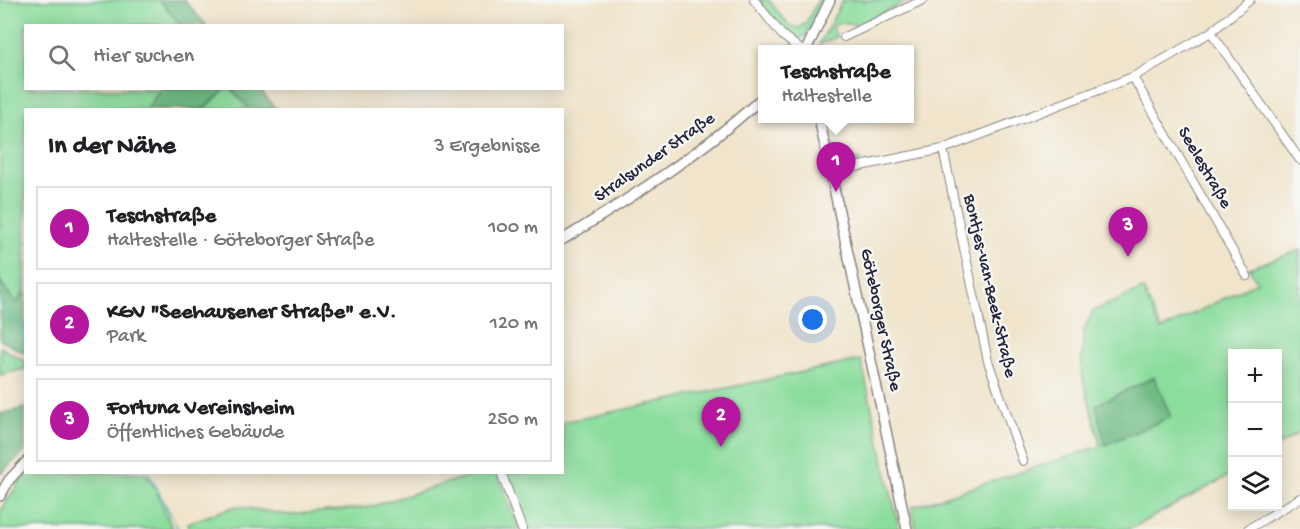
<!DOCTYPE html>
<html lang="de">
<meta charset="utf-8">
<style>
body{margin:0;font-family:"Gochi Hand",sans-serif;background:#f2f2f2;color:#202124}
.controls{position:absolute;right:18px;bottom:18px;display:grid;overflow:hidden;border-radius:0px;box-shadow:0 3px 15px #0003}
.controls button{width:54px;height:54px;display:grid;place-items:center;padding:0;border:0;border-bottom:2px solid #e0e0e0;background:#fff;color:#202124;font:30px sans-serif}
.you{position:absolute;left:813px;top:320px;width:21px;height:21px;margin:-15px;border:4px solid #fff;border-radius:50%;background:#1a73e8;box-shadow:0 0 0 9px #1a73e833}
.badge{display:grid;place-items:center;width:39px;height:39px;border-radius:50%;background:#b5179e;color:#fff;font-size:20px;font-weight:700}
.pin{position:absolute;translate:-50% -50px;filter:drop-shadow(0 2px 3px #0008)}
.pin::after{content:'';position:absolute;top:32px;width:21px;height:18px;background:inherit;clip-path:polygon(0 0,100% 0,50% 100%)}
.popup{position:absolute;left:758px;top:45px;width:156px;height:78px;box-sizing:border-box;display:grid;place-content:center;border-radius:0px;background:#fff;filter:drop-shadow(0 2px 4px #0005);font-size:20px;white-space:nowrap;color:#757577}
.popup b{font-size:22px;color:#202124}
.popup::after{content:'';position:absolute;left:50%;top:100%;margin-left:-12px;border:12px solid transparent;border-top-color:#fff}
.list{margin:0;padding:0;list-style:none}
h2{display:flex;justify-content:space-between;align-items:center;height:78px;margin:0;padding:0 24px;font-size:26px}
h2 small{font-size:20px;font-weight:400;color:#757577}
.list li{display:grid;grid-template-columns:39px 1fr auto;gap:18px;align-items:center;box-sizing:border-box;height:84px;margin:0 12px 12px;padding:0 12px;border:2px solid #e0e0e0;border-radius:0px}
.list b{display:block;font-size:22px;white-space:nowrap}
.list p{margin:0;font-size:20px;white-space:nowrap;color:#757577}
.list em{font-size:20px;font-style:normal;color:#757577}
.icon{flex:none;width:33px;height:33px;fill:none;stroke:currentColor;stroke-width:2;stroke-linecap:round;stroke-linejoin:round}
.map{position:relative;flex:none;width:1300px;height:529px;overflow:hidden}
.search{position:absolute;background:#fff;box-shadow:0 3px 15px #0003;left:24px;top:24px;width:540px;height:66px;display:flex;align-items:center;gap:15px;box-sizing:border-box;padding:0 21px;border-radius:0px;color:#757577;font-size:22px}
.panel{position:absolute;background:#fff;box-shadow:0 3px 15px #0003;left:24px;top:108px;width:540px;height:366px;border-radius:0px}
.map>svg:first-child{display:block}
.green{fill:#8bdd9d;stroke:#56806c;stroke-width:1.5}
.forest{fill:#70bc84;stroke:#496f60;stroke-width:1.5}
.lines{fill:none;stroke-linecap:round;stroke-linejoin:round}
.stream{stroke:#48b7bd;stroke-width:2}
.minor-casing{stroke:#898382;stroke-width:10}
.tertiary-casing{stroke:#898382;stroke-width:12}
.minor{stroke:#fff;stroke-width:8}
.tertiary{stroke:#fff;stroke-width:9}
.labels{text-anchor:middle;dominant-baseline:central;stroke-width:5;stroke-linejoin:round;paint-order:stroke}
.street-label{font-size:18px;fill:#22223b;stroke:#f6f6f2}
</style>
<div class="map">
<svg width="1300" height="529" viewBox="0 0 1300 529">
<rect width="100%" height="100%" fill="#f6f6f2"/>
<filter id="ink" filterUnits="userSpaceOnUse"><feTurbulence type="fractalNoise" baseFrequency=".0167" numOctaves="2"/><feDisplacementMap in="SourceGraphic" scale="12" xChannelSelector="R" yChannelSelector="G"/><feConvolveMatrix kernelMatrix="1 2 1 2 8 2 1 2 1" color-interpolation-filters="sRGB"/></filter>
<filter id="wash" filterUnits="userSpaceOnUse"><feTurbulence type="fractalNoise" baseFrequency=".008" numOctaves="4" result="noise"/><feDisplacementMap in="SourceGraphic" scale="24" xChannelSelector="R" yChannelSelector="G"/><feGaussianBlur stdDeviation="1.35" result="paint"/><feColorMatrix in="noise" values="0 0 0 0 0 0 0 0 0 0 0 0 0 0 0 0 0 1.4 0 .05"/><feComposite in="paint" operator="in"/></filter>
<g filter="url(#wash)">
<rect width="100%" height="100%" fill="#f0e4ca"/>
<path class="green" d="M0 0H159L181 25 26 26V88L161 89 147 109 26 110 25 290 16 304 0 281Z
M758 0H769L789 26 799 28 806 23 818 0H825L806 35 800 39 786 33Z
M843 0H910L857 25 839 23 832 27 837 37 819 45Z
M226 88 231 89 249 109 203 110Z
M834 143 838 164 860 159 861 162 839 166 835 164 829 144Z
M1300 250V432L1278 446V354H1232V474L1130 529H916L912 507 1101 446 1081 371 1084 330 1093 311 1143 289 1161 330 1257 282 1249 268Z
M0 347 25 361V369L0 375Z
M861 360 899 529H524L504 473 562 472 563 422Z
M26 472 145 473 156 489 172 529H0V512Z
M497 472 519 529H190L188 523 236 506 289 515 370 507 478 473Z"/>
<path class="forest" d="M159 0H184L206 25H181Z
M161 88H226V89L203 109H147Z
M231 89H259L276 109H249Z
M0 281 16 304 25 290V353L0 340Z
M1154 377 1171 417 1105 445 1096 405Z
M25 408V451L0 474V414Z"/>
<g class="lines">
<path class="stream" d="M0 300 6 311 26 336
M148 472 178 529"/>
</g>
</g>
<g filter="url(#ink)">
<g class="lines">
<g class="minor-casing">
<path id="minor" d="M754 0 782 35 801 50
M1211 32 1300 160
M844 37 923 0
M1133 77 1247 276
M943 149 988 361 1023 461
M831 172 943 149 1133 77 1211 32 1250 0
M501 472 522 529
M1248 529 1300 498"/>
</g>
<g class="tertiary-casing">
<path id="tertiary" d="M806 50 830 0
M819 118 907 529
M562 240C632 197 702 153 762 98
M0 496 9 480 26 462"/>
</g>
<use href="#minor" class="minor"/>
<use href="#tertiary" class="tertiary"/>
</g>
</g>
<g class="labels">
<g class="street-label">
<text transform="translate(655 158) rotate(-35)">Stralsunder Straße</text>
<text transform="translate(1204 168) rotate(60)">Seelestraße</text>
<text transform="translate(989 286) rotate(77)">Bontjes-van-Beek-Straße</text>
<text transform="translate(880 320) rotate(78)">Göteborger Straße</text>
</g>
</g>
</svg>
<div class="controls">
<button>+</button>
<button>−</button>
<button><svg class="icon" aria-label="layers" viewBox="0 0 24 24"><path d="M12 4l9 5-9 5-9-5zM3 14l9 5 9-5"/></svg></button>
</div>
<div class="you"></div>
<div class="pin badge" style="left:836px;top:192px">1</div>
<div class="popup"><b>Teschstraße</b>Haltestelle</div>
<div class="pin badge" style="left:721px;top:447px">2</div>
<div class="pin badge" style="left:1128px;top:257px">3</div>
<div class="search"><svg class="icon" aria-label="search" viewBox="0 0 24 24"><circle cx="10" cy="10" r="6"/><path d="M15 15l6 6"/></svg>Hier suchen</div>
<section class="panel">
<h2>In der Nähe<small>3 Ergebnisse</small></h2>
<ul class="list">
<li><span class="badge">1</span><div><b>Teschstraße</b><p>Haltestelle · Göteborger Straße</p></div><em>100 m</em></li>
<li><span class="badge">2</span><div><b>KGV &quot;Seehausener Straße&quot; e.V.</b><p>Park</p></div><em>120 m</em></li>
<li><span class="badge">3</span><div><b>Fortuna Vereinsheim</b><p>Öffentliches Gebäude</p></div><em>250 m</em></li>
</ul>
</section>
</div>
